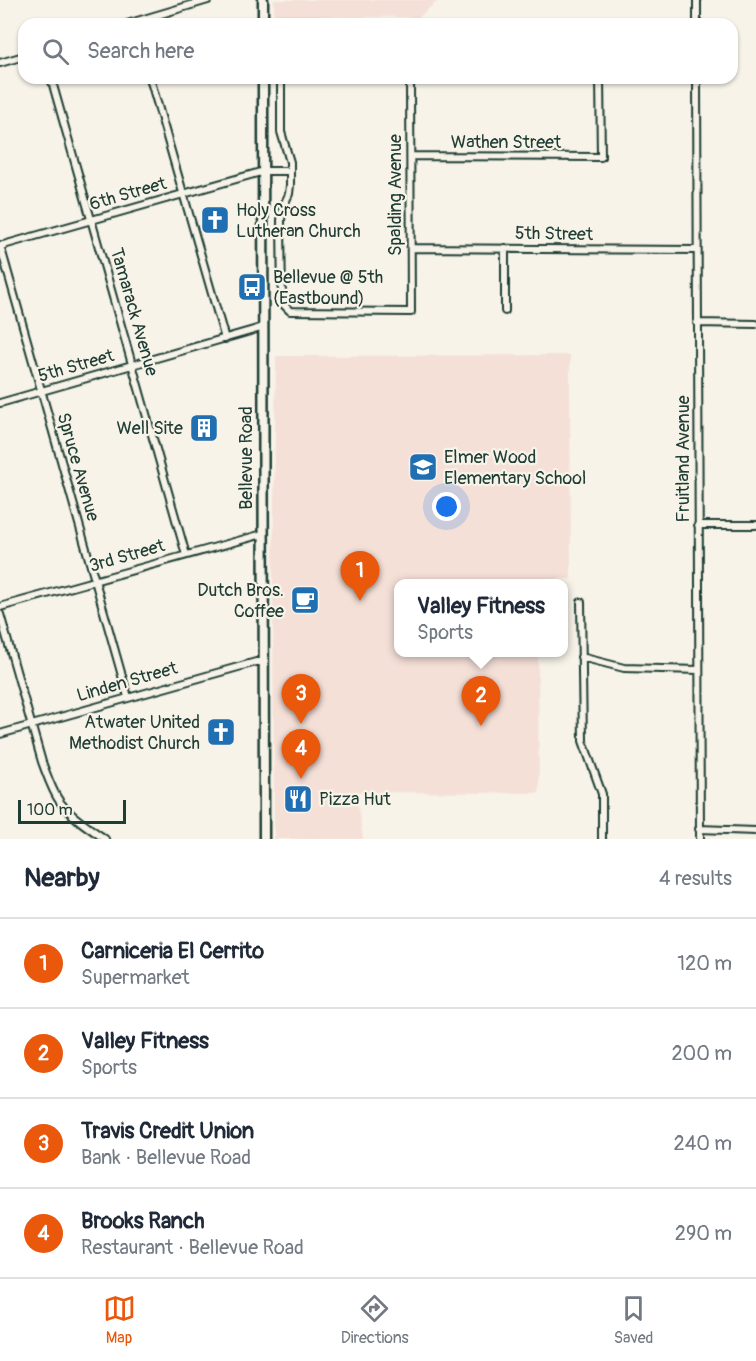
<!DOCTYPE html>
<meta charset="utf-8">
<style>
body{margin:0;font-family:Pangolin,sans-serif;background:#f2f2f3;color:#1f2937}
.scale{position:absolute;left:18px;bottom:15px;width:108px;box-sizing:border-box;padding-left:6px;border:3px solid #1f3d34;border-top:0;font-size:16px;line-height:21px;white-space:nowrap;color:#1f3d34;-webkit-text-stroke:4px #f7f3e8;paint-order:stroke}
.you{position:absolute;left:447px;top:507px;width:21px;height:21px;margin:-15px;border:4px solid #fff;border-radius:50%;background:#1a73e8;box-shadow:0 0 0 9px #1a73e833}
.badge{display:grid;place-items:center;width:39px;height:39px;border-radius:50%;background:#ea580c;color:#fff;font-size:20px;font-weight:700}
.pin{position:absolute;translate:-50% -50px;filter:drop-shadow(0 2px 3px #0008)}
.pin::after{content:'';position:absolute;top:32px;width:21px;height:18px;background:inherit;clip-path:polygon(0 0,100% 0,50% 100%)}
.popup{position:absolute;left:394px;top:579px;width:174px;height:78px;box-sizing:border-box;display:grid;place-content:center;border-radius:12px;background:#fff;filter:drop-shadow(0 2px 4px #0005);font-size:20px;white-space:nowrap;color:#747a83}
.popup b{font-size:22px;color:#1f2937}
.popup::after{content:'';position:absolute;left:50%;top:100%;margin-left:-12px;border:12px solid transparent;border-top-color:#fff}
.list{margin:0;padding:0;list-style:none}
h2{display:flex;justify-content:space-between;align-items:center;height:78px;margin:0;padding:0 24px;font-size:26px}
h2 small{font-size:20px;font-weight:400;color:#747a83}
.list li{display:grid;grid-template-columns:39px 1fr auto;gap:18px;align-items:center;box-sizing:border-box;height:90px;padding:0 24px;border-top:2px solid #e0e1e3}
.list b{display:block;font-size:22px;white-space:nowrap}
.list p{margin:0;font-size:20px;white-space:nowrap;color:#747a83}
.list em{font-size:20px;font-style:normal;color:#747a83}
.icon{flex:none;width:33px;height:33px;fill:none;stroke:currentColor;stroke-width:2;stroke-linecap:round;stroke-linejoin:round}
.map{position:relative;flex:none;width:756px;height:839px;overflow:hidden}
.search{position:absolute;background:#fff;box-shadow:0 2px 4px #0004;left:18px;right:18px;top:18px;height:66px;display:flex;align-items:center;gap:15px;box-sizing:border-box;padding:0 21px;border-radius:18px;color:#747a83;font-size:22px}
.sheet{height:438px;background:#fff}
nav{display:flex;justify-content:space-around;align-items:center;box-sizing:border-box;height:84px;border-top:2px solid #e0e1e3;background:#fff;font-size:16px;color:#747a83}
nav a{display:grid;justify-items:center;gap:3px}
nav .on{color:#ea580c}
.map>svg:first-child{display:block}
.built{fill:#f5e0d8}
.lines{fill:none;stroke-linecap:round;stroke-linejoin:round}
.street-casing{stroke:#1f3d34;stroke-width:10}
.secondary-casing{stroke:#1f3d34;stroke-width:13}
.street{stroke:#f7f3e8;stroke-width:6}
.secondary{stroke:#f7f3e8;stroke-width:8}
.labels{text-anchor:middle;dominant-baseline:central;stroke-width:4.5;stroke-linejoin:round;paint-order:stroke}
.street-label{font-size:18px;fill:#1f3d34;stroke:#f7f3e8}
.poi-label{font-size:18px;fill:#1f3d34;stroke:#f7f3e8;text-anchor:start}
</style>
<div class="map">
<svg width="756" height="839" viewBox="0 0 756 839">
<rect width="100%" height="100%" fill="#f7f3e8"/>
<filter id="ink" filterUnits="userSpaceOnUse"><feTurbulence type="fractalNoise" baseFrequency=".0167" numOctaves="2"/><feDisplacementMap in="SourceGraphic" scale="12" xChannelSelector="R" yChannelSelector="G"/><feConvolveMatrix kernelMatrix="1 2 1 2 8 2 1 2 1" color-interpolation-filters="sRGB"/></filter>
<g filter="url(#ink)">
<path class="built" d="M274 0H439L419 17 274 16Z
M570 355 571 579H538V584H398V652L538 653 539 793 356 792 363 839H274L273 579 276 356Z"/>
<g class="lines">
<g class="street-casing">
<path id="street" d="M697 0V24
M127 24 208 0
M0 63 24 56
M51 78 186 555
M150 78 225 339
M281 78V132L290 162V185L289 194 283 207 281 220 282 303 290 311 411 312 410 78
M697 78 700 839
M411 156 601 157 600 78
M0 245 128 697
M0 246 264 171H290
M411 248 697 250
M505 248V311
M697 323 756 324
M0 403 264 327
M698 525H756
M581 602 583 741 602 794V839
M0 607 263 534
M0 614 42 762C47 775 52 791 60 802 72 817 89 828 105 839
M581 657 624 668 699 670
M0 734 256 662H264
M699 829 756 831"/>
</g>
<g class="secondary-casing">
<path id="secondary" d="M263 0V24
M263 78 264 839"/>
</g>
<use href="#street" class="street"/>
<use href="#secondary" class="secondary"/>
</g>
</g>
<defs>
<g id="church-square" transform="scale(1.5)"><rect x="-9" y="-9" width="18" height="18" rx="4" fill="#1f6fb2" stroke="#f7f3e8"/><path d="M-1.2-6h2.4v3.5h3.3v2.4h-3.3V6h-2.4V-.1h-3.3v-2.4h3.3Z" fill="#fff"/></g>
<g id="bus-square" transform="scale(1.5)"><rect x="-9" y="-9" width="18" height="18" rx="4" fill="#1f6fb2" stroke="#f7f3e8"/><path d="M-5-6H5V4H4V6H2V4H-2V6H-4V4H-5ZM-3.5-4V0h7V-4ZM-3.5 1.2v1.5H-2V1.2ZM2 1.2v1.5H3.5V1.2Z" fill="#fff"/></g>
<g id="building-square" transform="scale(1.5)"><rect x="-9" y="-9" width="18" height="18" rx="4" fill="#1f6fb2" stroke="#f7f3e8"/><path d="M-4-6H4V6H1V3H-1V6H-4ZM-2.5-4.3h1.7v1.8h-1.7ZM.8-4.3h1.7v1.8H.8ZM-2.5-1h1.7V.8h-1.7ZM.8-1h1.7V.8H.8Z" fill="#fff"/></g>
<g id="school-square" transform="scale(1.5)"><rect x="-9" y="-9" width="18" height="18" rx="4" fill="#1f6fb2" stroke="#f7f3e8"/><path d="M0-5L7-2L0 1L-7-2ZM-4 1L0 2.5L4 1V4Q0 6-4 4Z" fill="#fff"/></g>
<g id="cafe-square" transform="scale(1.5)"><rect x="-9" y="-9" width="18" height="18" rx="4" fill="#1f6fb2" stroke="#f7f3e8"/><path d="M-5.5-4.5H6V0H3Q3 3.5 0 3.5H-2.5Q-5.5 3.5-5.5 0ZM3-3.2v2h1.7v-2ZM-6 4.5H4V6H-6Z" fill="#fff"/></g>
<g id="restaurant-square" transform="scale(1.5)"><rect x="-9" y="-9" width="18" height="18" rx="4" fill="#1f6fb2" stroke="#f7f3e8"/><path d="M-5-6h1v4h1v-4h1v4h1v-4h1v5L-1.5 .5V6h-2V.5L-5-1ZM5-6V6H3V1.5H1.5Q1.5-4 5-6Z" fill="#fff"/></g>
</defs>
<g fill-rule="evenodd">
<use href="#church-square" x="215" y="220"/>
<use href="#bus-square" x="252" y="287"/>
<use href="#building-square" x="204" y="428"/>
<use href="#school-square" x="423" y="467"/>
<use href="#cafe-square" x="305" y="600"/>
<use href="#church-square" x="221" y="732"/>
<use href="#restaurant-square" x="298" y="799"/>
</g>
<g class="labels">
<g class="street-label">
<text x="506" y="142">Wathen Street</text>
<text transform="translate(128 194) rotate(-16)">6th Street</text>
<text transform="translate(395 195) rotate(-90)">Spalding Avenue</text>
<text transform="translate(554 234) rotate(1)">5th Street</text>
<text transform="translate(134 312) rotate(74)">Tamarack Avenue</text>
<text transform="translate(76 366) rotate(-16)">5th Street</text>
<text transform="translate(246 458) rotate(-90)">Bellevue Road</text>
<text transform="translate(683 459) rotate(-90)">Fruitland Avenue</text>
<text transform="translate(78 467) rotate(74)">Spruce Avenue</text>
<text transform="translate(127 556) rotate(-16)">3rd Street</text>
<text transform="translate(127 682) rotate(-16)">Linden Street</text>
</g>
<g class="poi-label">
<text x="236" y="210">Holy Cross<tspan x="236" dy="21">Lutheran Church</tspan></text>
<text x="273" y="277">Bellevue @ 5th<tspan x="273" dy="21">(Eastbound)</tspan></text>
<text x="183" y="428" text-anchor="end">Well Site</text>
<text x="444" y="457">Elmer Wood<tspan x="444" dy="21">Elementary School</tspan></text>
<text x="284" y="590" text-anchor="end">Dutch Bros.<tspan x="284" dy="21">Coffee</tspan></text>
<text x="200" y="722" text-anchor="end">Atwater United<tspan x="200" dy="21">Methodist Church</tspan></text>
<text x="319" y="799">Pizza Hut</text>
</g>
</g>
</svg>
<div class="scale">100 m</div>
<div class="you"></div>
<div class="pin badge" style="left:360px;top:601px">1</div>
<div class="pin badge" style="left:481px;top:726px">2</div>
<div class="popup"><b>Valley Fitness</b>Sports</div>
<div class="pin badge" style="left:301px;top:724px">3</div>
<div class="pin badge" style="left:301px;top:779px">4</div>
<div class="search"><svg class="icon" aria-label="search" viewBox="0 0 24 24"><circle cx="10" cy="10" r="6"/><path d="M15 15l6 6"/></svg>Search here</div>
</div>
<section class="sheet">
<h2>Nearby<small>4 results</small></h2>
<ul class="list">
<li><span class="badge">1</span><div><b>Carniceria El Cerrito</b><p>Supermarket</p></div><em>120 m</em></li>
<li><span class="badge">2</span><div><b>Valley Fitness</b><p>Sports</p></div><em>200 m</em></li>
<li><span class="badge">3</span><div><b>Travis Credit Union</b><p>Bank · Bellevue Road</p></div><em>240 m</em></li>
<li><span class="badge">4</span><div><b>Brooks Ranch</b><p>Restaurant · Bellevue Road</p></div><em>290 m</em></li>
</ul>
</section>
<nav>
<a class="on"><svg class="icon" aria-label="map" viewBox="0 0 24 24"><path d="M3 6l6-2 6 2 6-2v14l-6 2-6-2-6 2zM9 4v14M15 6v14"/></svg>Map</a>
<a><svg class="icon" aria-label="directions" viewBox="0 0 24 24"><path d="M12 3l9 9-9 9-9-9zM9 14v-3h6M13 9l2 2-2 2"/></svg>Directions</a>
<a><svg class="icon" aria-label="saved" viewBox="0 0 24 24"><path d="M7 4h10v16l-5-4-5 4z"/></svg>Saved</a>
</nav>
